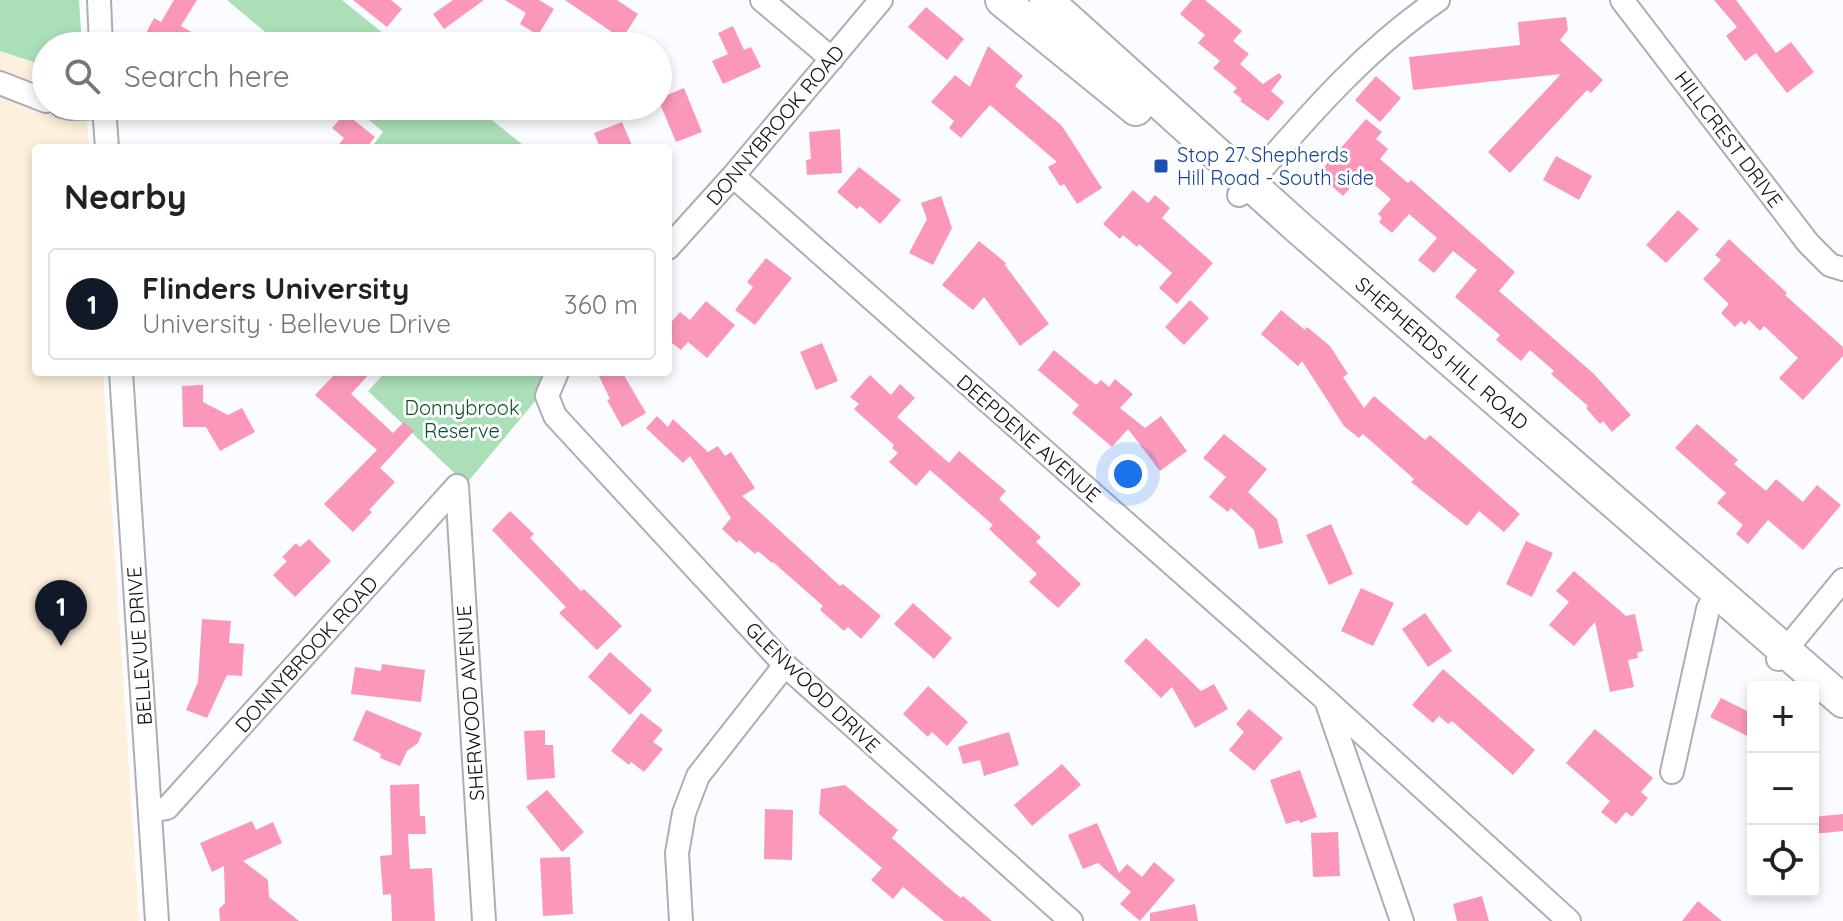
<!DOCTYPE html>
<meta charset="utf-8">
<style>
body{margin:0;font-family:Quicksand,sans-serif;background:#f2f2f2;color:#222}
.controls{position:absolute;right:24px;bottom:24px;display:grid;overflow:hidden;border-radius:8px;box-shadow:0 4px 12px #0003}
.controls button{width:72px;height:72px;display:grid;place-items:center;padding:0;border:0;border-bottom:2px solid #e0e0e0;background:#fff;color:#222;font:40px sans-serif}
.you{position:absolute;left:1128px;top:474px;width:28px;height:28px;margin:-20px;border:6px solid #fff;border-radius:50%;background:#1a73e8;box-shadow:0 0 0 12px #1a73e833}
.badge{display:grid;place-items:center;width:52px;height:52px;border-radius:50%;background:#111827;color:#fff;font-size:26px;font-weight:700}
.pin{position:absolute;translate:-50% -66px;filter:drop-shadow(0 2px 4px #0008)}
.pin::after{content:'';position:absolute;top:42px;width:28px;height:24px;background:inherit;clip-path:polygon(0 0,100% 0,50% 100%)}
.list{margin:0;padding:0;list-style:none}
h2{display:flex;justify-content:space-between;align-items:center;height:104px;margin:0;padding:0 32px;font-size:34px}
h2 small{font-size:26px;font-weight:400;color:#767676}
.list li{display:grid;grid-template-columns:52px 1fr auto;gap:24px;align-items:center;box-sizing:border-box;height:112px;margin:0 16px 16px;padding:0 16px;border:2px solid #e0e0e0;border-radius:8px}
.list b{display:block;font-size:30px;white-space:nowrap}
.list p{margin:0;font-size:26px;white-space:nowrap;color:#767676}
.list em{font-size:26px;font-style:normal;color:#767676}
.icon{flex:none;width:44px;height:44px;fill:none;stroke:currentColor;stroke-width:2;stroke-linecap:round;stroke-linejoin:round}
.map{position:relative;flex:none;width:1843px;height:921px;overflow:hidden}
.search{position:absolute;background:#fff;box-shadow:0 4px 12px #0003;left:32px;top:32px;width:640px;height:88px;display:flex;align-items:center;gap:20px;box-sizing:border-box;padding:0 28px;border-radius:44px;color:#767676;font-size:30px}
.panel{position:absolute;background:#fff;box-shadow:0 4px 12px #0003;left:32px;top:144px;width:640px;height:232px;border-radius:8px}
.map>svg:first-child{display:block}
.education{fill:#fdf0dc}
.green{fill:#aadfb8}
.building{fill:#fb98b9}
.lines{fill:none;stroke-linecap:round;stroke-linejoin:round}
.minor-casing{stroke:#abaeb3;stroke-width:26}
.secondary-casing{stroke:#abaeb3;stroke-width:36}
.minor{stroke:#fff;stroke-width:22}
.secondary{stroke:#fff;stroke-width:32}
.transit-dot{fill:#1a4fb4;stroke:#fff;stroke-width:3}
.labels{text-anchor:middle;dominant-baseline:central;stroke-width:6;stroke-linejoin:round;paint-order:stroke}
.street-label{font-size:20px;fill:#0c0d0f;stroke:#fff}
.transit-label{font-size:20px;fill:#164399;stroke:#fff;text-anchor:start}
.park-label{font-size:20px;fill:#09502a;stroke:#fff}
</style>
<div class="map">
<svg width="1843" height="921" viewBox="0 0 1843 921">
<rect width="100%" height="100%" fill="#fafcff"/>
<path class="education" d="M0 0 46 46V106H86L89 148H36V372H103L139 921H0Z"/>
<path class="green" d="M0 0H79L82 46H46V66L0 51Z
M227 0H342L399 46H282Z
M353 106H474L527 148H371L383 132Z
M379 372H542L536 400 466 484 368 391 382 376Z"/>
<path class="building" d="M174 0H197L181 26 215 46H168L146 33 154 18 161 22Z
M353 0H391L402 9 387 27Z
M453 0H484L444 29 433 14Z
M505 0H539L554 9 538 35 520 24 526 13Z
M565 0H617L638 14 622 39Z
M1192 0H1205L1242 31 1233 41 1249 54 1240 64 1263 84 1279 73 1282 77 1271 91 1284 102 1268 121 1240 101 1242 99 1233 92 1237 88 1213 68 1220 61 1198 43 1205 35 1180 14Z
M1714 0H1736L1776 53 1791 42 1814 72 1787 93 1756 53 1745 61 1726 36 1737 27Z
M926 7 964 39 947 60 908 27Z
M1566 17 1568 30 1560 40 1603 80 1591 93 1587 90 1510 173 1488 152 1561 74 1413 90 1409 57 1520 45 1518 22Z
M733 26 744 50 751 47 761 67 723 84 712 61 728 54 718 33Z
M988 46 1023 76 1015 86 1062 126 1102 188 1077 204 1064 184 1060 186 1048 167 1057 162 990 105 961 138 949 128 954 121 931 102 955 75 970 87Z
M1376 76 1401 98 1380 122 1355 100Z
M684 88 702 132 676 142 658 99Z
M345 113 375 137 366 148H336L344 138 332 128Z
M1366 119 1382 132 1376 139 1388 149 1380 159 1408 183 1411 180 1515 272 1499 291 1594 374 1631 415 1612 432 1603 421 1600 424 1586 408 1588 406 1551 374 1554 371 1530 350 1521 361 1496 340 1500 335 1455 297 1477 270 1453 251 1434 273 1418 260 1437 238 1409 214 1392 233 1379 222 1382 218 1378 214 1391 199 1362 174 1343 196 1318 174Z
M622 122 633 148H600L594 133Z
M840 129 842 173 807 175 806 160 811 159 809 132Z
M1556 156 1592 176 1579 200 1543 180Z
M859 167 901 200 880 224 860 206 857 209 837 192Z
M1133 190 1148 203 1155 195 1170 208 1162 218 1213 263 1177 304 1159 288 1172 273 1139 244 1137 247 1123 235 1120 239 1103 224Z
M941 196 952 228 933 265 909 253 927 219 921 203Z
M1678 210 1699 229 1666 263 1646 245Z
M1729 239 1787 293 1785 295 1843 347V356L1803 400 1779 378 1798 358 1764 326 1760 331 1749 320 1745 325 1741 321 1735 327 1721 313 1729 304 1703 279 1721 260 1715 255Z
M979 241 1006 263 1005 265 1049 324 1020 346 984 297 973 310 942 285Z
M766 258 792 278 755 325 735 310 753 287 747 282Z
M1190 300 1209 318 1184 345 1165 327Z
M706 301 735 325 707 358 688 342 681 350 668 340V326L680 312 690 320Z
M1281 310 1305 330 1307 327 1330 346 1348 374 1343 377 1364 408 1374 396 1425 440 1430 435 1520 514 1504 532 1479 511 1467 526 1411 482 1414 479 1363 434 1359 438 1344 426 1302 361 1298 366 1261 334Z
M822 343 838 381 816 390 800 352Z
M1054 350 1096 385 1101 380 1109 387 1115 379 1133 394 1120 408 1145 428 1161 416 1187 451 1160 471 1128 429 1112 447 1072 413 1079 405 1038 370Z
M337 372H371L351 394 393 433 404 422 414 431 380 468 395 482 369 510 372 512 353 532 324 504 377 450 315 395Z
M597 372H622L646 413 622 427 607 400 610 399Z
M870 375 891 395 900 384 915 398 897 417 949 463 959 451 1006 491 999 499 1041 537 1036 542 1081 584 1058 608 1029 582 1037 574 989 529 993 525 930 470 916 486 889 462 898 453 892 448 894 445 854 409 859 404 850 397Z
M203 385V402L228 415 242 408 255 432 220 451 206 427H183L182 386Z
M657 416 668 427 673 419 708 452 718 446 725 456 731 452 755 488 742 496 840 586 843 584 881 616 861 639 848 627 844 631 820 610 823 606 773 562 772 563 758 551 755 554 739 540 737 543 722 529 731 518 690 456 683 463 646 428Z
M1697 424 1738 460 1734 464 1766 491 1776 479 1803 502 1817 485 1841 505 1803 550 1768 520 1748 544 1736 534 1743 525 1717 503 1726 493 1675 448Z
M1224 434 1267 469 1248 492 1277 519 1283 543 1259 549 1254 530 1231 508 1228 512 1209 497 1226 477 1203 458Z
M510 511 534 534 530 538 581 591 584 589 622 626 597 650 559 613 566 607 492 530Z
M1331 524 1353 574 1329 585 1306 535Z
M309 539 331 561 295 597 273 575 287 561 282 557 296 543 300 547Z
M1526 541 1553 553 1532 597 1506 584Z
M1574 571 1626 616 1635 614 1643 651 1637 653 1638 658 1628 660 1634 687 1610 692 1595 622 1574 646 1549 625 1569 602 1556 591Z
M1361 588 1394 603 1373 646 1341 631Z
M913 603 952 638 934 659 894 624Z
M1425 613 1452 651 1428 667 1402 629Z
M202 619 231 621 229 643 244 644 242 676 227 675 207 718 186 710 198 682Z
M1146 638 1201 691 1214 684 1228 709 1195 728 1172 687 1161 698 1124 661Z
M610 652 652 690 630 715 588 677Z
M382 664 425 670 421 702 351 694 355 667 381 671Z
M1443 669 1535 750 1513 775 1452 721 1448 724 1439 716 1433 723 1412 705Z
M928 686 968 722 947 746 932 732 928 737 903 714Z
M1721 698 1753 714V739L1710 717Z
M1249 709 1283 738 1254 771 1229 750 1244 732 1236 724Z
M366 710 422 733 418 743 407 751 400 766 380 758 381 754 353 740Z
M641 713 663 730 653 742 663 749 644 772 631 762 629 765 611 751Z
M1595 729 1653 778 1641 792 1648 798 1632 817 1626 812 1616 824 1601 812 1610 801 1566 763Z
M545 730V745H553L555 778 527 780 524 731Z
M1009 732 1019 765 984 776 980 760 963 764 958 747Z
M1062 764 1081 785 1032 826 1014 805Z
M1300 770 1317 817 1300 823 1299 820 1286 824 1270 780Z
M419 784 420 816H425L426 834H408L410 869 432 868 435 921H392L391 894 383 895 380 856 392 855 390 785Z
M845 785 898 830 892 838 949 888 961 898 963 896 992 921H944L903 887 893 899 871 880 882 868 819 814 821 789Z
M547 790 584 832 562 852 526 807Z
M765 809 793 810 792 860 764 859Z
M1843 814V831L1813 834V817Z
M252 821 256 830 273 822 282 843 243 861 268 880 269 897 299 921H220L219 909 225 903 224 866 212 872 200 843Z
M1097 823 1119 873 1127 864 1142 877 1154 862 1175 880 1140 921 1120 904 1131 892 1098 863 1083 869 1068 835Z
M1338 832 1340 876 1313 877 1311 833Z
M570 857 573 914 543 916 540 858Z
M1482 896 1489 921H1457L1453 904Z
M1698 901 1722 921H1682Z
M1195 904 1198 921H1150V913Z"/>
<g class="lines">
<g class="minor-casing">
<path id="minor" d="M99 0 101 46
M762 0 832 59
M1622 0 1808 243 1830 265 1843 269
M0 83 46 101
M62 106 70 108 104 107
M104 106 107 148
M733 176 1325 699 1569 921
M1239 195C1302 124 1359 54 1438 0
M668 248 733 176 881 0
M121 372 157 921
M557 372 547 396 555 416 785 665 1071 921
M457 486 484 921
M1778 659 1843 580
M1327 703 1402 921
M1672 772 1708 609 1717 592
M150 811 167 808 457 486
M681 921 677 853 684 813 698 776 785 665"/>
</g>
<g class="secondary-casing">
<path id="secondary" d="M1002 0 1136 109
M1046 0 1300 229 1843 701"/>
</g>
<use href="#minor" class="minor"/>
<use href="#secondary" class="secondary"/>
</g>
<rect class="transit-dot" x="1153" y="158" width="16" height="16" rx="4"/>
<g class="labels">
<g class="street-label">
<text transform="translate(775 125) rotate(-50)">DONNYBROOK ROAD</text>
<text transform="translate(1729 139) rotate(53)">HILLCREST DRIVE</text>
<text transform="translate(1442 353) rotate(41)">SHEPHERDS HILL ROAD</text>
<text transform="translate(1029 438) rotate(41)">DEEPDENE AVENUE</text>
<text transform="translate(139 646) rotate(-94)">BELLEVUE DRIVE</text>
<text transform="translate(306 654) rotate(-48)">DONNYBROOK ROAD</text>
<text transform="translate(813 687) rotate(44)">GLENWOOD DRIVE</text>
<text transform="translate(470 703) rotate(-94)">SHERWOOD AVENUE</text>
</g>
<g class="transit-label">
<text x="1177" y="154">Stop 27 Shepherds<tspan x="1177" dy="23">Hill Road - South side</tspan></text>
</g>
<g class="park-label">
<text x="462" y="407">Donnybrook<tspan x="462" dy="23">Reserve</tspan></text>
</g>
</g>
</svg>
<div class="controls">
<button>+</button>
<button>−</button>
<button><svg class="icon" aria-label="locate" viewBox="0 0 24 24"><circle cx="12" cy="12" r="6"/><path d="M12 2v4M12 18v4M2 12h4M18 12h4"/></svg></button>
</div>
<div class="you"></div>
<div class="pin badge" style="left:61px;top:646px">1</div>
<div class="search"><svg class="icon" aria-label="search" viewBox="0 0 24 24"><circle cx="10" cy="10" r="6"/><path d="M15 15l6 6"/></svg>Search here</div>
<section class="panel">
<h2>Nearby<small></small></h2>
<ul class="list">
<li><span class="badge">1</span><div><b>Flinders University</b><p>University · Bellevue Drive</p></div><em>360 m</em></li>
</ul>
</section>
</div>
